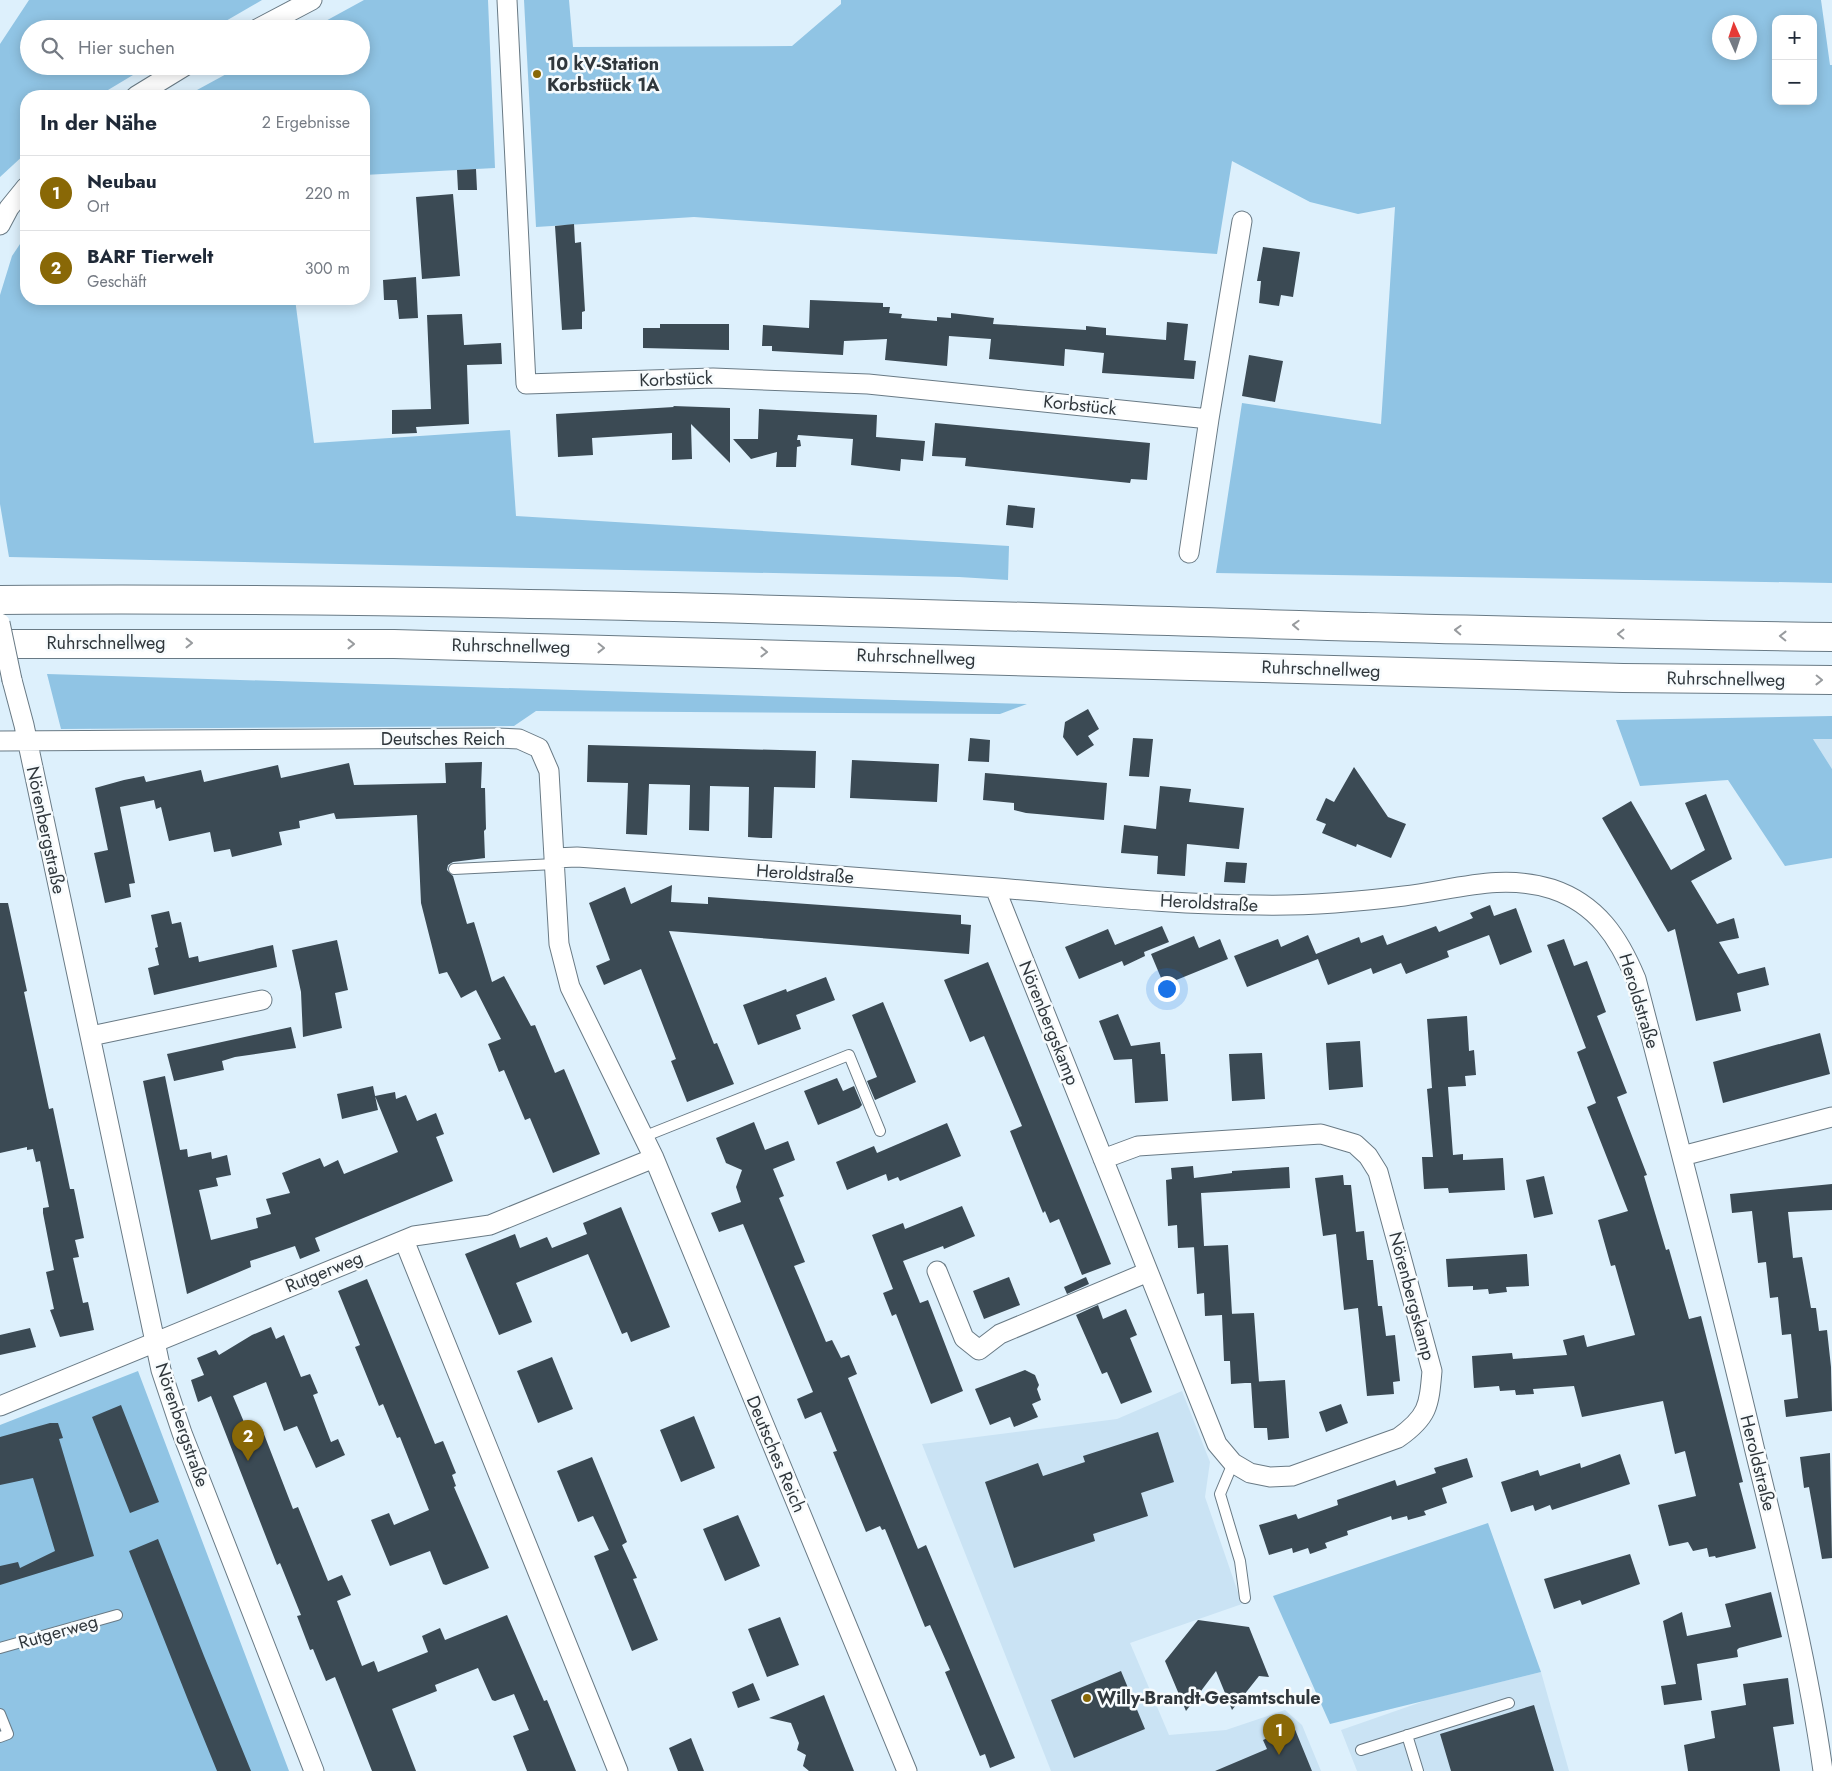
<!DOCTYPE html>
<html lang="de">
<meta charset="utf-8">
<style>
body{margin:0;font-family:Jost,sans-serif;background:#f2f2f3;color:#1f2937}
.controls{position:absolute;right:15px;top:15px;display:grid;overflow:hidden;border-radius:10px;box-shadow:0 2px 12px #0003}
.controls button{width:45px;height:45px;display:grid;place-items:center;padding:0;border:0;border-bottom:1px solid #e0e1e3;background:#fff;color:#1f2937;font:25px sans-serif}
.compass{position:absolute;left:1712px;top:15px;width:45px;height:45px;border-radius:50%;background:#fff;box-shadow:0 2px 12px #0003;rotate:357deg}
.you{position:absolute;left:1166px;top:988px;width:18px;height:18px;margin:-12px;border:4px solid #fff;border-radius:50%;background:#1a73e8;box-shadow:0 0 0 8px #1a73e833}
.badge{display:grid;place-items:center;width:32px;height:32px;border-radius:50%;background:#896806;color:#fff;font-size:16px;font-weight:700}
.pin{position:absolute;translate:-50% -41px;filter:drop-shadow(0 1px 2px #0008)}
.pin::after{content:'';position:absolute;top:26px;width:18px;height:15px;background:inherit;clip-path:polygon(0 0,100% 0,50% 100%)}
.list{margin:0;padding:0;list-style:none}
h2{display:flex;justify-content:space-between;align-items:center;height:65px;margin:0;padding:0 20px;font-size:21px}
h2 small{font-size:16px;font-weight:400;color:#747a83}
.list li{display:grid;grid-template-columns:32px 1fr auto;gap:15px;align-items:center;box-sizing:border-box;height:75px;padding:0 20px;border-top:1px solid #e0e1e3}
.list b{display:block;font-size:19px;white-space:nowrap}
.list p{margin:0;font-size:16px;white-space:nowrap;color:#747a83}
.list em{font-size:16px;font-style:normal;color:#747a83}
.icon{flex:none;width:28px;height:28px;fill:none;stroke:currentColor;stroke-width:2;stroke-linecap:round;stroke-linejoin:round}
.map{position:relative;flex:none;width:1832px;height:1771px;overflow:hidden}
.search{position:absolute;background:#fff;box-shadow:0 2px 12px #0003;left:20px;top:20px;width:350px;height:55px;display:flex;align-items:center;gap:12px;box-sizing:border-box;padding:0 18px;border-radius:28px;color:#747a83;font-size:19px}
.panel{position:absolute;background:#fff;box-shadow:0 2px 12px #0003;left:20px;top:90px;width:350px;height:215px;border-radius:20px}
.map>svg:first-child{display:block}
.built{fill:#cae3f4}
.green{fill:#90c4e4;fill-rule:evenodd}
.building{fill:#3b4a54}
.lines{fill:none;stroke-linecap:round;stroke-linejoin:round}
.lane-casing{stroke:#697a85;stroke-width:12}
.street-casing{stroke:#697a85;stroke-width:21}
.highway-casing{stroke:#697a85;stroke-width:30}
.lane{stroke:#fff;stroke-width:10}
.street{stroke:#fff;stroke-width:19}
.highway{stroke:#fff;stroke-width:28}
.street-bridge-casing{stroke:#697a85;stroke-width:21;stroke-linecap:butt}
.street-bridge{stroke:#fff;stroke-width:19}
.oneway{stroke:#989b9e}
.poi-dot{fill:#896806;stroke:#f7fbfd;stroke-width:2}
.labels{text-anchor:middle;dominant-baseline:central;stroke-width:5;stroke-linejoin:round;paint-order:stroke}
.poi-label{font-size:18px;font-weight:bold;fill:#30373c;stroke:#f7fbfd;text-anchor:start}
.street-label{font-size:18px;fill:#30373c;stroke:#f7fbfd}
</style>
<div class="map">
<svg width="1832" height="1771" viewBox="0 0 1832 1771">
<rect width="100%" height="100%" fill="#ddf0fc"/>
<path class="built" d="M1813 739H1832V769Z
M1182 1391 1210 1462 1205 1497 1242 1604 1130 1643 1169 1735 1226 1730 1285 1710 1302 1725 1321 1771H1051L922 1444 1117 1419Z
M1541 1672 1569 1771H1357L1341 1730 1430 1699Z"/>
<path class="green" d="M29 0H262L212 29H29V66H148L98 96H26V153L0 177V44Z
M364 0H488L495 168 364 175V96H186L241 66H361V29H311Z
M524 0H569L573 47 792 46 841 4V0H1821L1830 65H1832V583L1216 573 1242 403 1381 424 1395 207 1358 214 1310 202 1232 161 1217 254 694 217 536 227ZM1776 19H1813V101H1776ZM1720 22H1750V52H1720Z
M26 235V299H295L314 443 510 430 516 516 1009 546 1008 580 959 577 9 557 0 504V295L12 256Z
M47 674 1027 704 1000 714 536 711 514 726 61 729Z
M1832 716V739H1813L1832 769V858L1785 866 1728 780 1640 786 1616 720Z
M138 1371 289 1771H0V1425Z
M1488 1523 1541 1672 1330 1724 1273 1596Z"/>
<path class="building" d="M476 169 477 190H458L457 170Z
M453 194 460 276 422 279 416 197Z
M574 224 575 243 581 242 585 311 582 312V329L562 330 555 226Z
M1263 247 1300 252 1293 297 1281 295 1279 306 1259 303 1261 281H1257Z
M416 277 418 318 399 319 397 300H384L383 280Z
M810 300 883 303V307H890L889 313 902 314 901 318 937 321V317L951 318V313L994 318 993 324 1086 330V326L1106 328V335L1166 340 1167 322 1188 324 1184 360 1196 361 1194 379 1102 373 1104 353 1065 349 1064 366 989 359 991 339 949 336 947 366 885 360 887 339 844 341 843 355 772 351V346H762L763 325 809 328Z
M462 314 464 345 501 343 502 364 467 365 469 424 416 427 417 433 392 434V410L431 409 427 315Z
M660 324H729V350L643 348V328H660Z
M1249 355 1283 361 1275 402 1242 396Z
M673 406 730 408V463L691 424 692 459 672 460V433L592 438 593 455 558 457 556 414 674 407Z
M759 409 877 415 876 437 925 441 923 461 901 459 900 471 851 465 853 439 798 435 797 440H800L801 446 797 447 796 467H776L777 452 751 459 733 439H758Z
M935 423 1150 443 1147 480 1131 479 1130 483 965 466 966 458 932 456Z
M1008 505 1035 508 1033 528 1006 525Z
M1088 709 1099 729 1088 736 1094 745 1077 756 1063 737 1065 722Z
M970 738 990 740 989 762 968 761Z
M1133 738 1153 739 1149 777 1129 776Z
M588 745 816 751 815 788 774 787 772 838H762L748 837 749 787 710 786 709 831 689 830 690 785 649 784 647 835 626 834 628 783 587 782Z
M852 760 939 764 937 802 850 798Z
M482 762 481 788H485L486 829 484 831 485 858 453 862 448 865 447 870 453 876 467 924 474 922 492 982 504 976 531 1026 535 1025 555 1073 564 1069 600 1154 553 1173 530 1118 525 1120 504 1070 499 1072 488 1044 501 1039 476 990 461 998 447 972 439 974 421 903 417 815 336 819 334 813 299 821 300 828 279 832 282 845 232 857 230 849 214 852 210 832 169 841 161 807 156 809 154 800 120 807 135 883 129 884 131 897 105 903 94 853 108 850 95 788 124 780 144 776 146 782 201 770 204 782 278 765 281 778 349 763 354 785 446 783 445 763Z
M1354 767 1388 817 1406 824 1391 858 1357 844 1356 847 1322 833 1326 824 1316 820 1326 798 1334 802Z
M985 773 1107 783 1104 820 1026 813 1014 810V803L983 800Z
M1160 786 1191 789 1189 802 1244 808 1239 849 1187 844 1185 876 1157 874 1158 856 1121 853 1124 825 1156 829Z
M1706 794 1732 859 1691 881 1717 924 1734 918 1739 938 1719 942 1738 974 1765 967 1769 985 1737 993 1741 1011 1696 1021 1675 929 1668 932 1602 818 1631 801 1671 870 1705 850 1685 803Z
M1226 862 1247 863 1245 883 1224 882Z
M672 885 671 902 708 904V897L961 915V924L971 925 969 954 669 931 714 1044 717 1043 734 1084 687 1102 671 1061 676 1059 641 969 604 985 596 966 610 960 589 903 625 887 631 904Z
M0 903H8L27 991 24 992 49 1109 53 1108 70 1189H74L84 1238 75 1240 79 1257 73 1258 83 1303 88 1302 94 1330 60 1337 50 1310 54 1309 46 1272 54 1270 43 1213V1208L49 1207 40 1161 36 1162 33 1149 27 1150V1147L0 1153Z
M1490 905 1494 916 1516 908 1532 952 1500 965 1489 935 1447 951 1449 957 1406 974 1401 963 1373 974 1371 968 1328 985 1318 959 1247 987 1234 956 1278 939 1281 947 1308 935 1316 954 1359 937 1361 943 1383 935 1387 945 1436 926 1439 932 1473 918 1470 913Z
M169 911 172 924 181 922 189 958 198 956 199 962 273 945 277 967 154 995 148 968 159 965 155 948 158 947 151 915Z
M1162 926 1169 942 1144 952 1145 956 1124 966 1122 961 1079 979 1065 947 1108 929 1115 945Z
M1194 936 1199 948 1220 939 1228 959 1164 985 1151 954Z
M1564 939 1574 966 1587 961 1606 1012 1597 1016 1627 1093 1617 1097 1647 1175 1644 1176 1666 1250 1669 1249 1689 1319 1701 1316 1743 1482 1739 1483 1756 1548 1754 1549 1716 1558 1715 1556 1709 1557 1707 1548 1693 1551 1688 1542 1669 1546 1658 1505 1696 1496 1685 1451 1675 1454 1663 1401 1582 1417 1574 1386 1533 1389 1534 1394 1516 1395 1515 1390 1500 1391 1499 1386 1474 1388 1472 1356 1512 1353 1513 1359 1567 1355 1563 1340 1584 1335 1587 1347 1635 1335 1615 1265 1611 1266 1598 1220 1628 1211 1587 1107 1596 1103 1577 1052 1586 1048 1547 945Z
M337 940 348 990 335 993 342 1028 303 1037 301 992 292 950Z
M988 962 1111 1264 1082 1275 1059 1219 1050 1223 1045 1211 1043 1213 1010 1131 1022 1126 984 1036 970 1042 944 980Z
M826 977 835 1000 796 1015 801 1029 758 1045 743 1005 786 989 787 992Z
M883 1002 916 1082 875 1100 867 1081 877 1077 852 1015Z
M1118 1014 1131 1046 1160 1042 1161 1054H1165L1168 1101 1135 1103 1132 1059 1114 1060 1099 1021Z
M1467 1016 1469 1051 1474 1050 1476 1075 1465 1076 1466 1086 1448 1087 1453 1155 1463 1154V1160L1503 1158 1505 1190 1449 1193 1448 1188 1424 1189 1422 1157H1433L1427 1089 1432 1088 1427 1019Z
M291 1027 296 1048 235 1057 222 1061 224 1070 174 1081 167 1054Z
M1820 1033 1830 1074 1723 1103 1713 1062Z
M1360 1041 1363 1087 1329 1090 1326 1043Z
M1262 1053 1265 1099 1232 1101 1229 1054Z
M165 1076 180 1150 187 1149 188 1157 211 1152 212 1159 227 1155 231 1175 216 1178 218 1186 199 1190 211 1240 258 1228 256 1218 271 1214 266 1199 290 1193 282 1173 320 1158 324 1167 338 1160 344 1174 398 1152 375 1096 395 1092 396 1099 406 1095 417 1121 436 1113 444 1134 436 1137 453 1181 315 1238 320 1251 300 1259 295 1246 250 1261 251 1267 187 1294 143 1081Z
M837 1078 843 1091 854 1086 862 1105 859 1108 818 1125 804 1091Z
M373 1086 378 1110 342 1119 337 1094Z
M754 1122 765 1150 788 1141 795 1160 773 1169 784 1196 779 1198 805 1262 794 1266 826 1342 832 1340 841 1358 849 1355 857 1374 848 1378 872 1437 918 1549 926 1545 1015 1758 990 1768 985 1754 980 1756 945 1672 950 1670 930 1625 925 1627 885 1529 882 1530 880 1526 866 1532 833 1452 837 1451 821 1412 805 1419 797 1399 813 1392 743 1224 719 1232 711 1213 741 1202 736 1187 742 1170 726 1163 716 1138Z
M947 1123 961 1156 900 1181 898 1177 888 1181 886 1174 847 1190 836 1162 874 1146 877 1153Z
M1193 1166 1194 1178 1232 1173V1171L1289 1167 1290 1188 1201 1193 1204 1246 1228 1245 1232 1314H1227L1254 1313 1259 1382 1231 1384 1230 1361H1224L1222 1315 1205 1316 1204 1293 1197 1294 1194 1247H1198L1178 1248 1177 1225 1168 1226 1166 1180 1172 1179 1171 1168Z
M1343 1175 1344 1185H1351L1356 1232 1364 1231 1367 1260H1373L1378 1306H1382L1386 1336 1395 1335 1400 1381 1393 1382 1394 1394 1367 1396 1358 1308 1344 1310 1336 1234 1323 1236 1315 1178Z
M1544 1176 1553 1214 1534 1218 1526 1180Z
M1832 1184V1210L1788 1212 1793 1258 1802 1257 1811 1308H1816L1819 1331 1827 1330 1831 1367 1832 1411 1786 1417 1784 1400 1798 1398 1791 1334 1782 1335 1778 1297 1770 1298 1766 1262 1758 1263 1752 1211 1732 1213 1730 1194Z
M962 1206 975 1236 944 1249 943 1246 903 1261 920 1303 928 1300 963 1391 931 1404 896 1314 892 1316 883 1293 893 1289 872 1235 903 1223 905 1229Z
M621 1207 670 1327 631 1342 627 1332 622 1334 588 1254 516 1283 532 1322 499 1335 465 1254 515 1234 520 1248 547 1237 552 1248 587 1234 583 1223Z
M1527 1254 1529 1286 1506 1287 1507 1292 1489 1294 1488 1289 1473 1290V1286L1448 1287 1446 1259Z
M1009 1277 1020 1305 984 1319 973 1291Z
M1086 1277 1089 1284 1067 1294 1064 1287Z
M367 1279 435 1444 443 1441 456 1473 452 1475 456 1486 454 1487 489 1568 446 1585 443 1584 430 1551 390 1566 371 1520 389 1513 394 1525 429 1510 400 1437 397 1438 383 1404 379 1406 355 1347 360 1345 338 1291Z
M1098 1305 1103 1319 1126 1309 1137 1335 1130 1338 1152 1392 1121 1404 1107 1372 1102 1374 1076 1315Z
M271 1327 276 1339 284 1335 301 1377 310 1374 318 1393 313 1395 331 1442 338 1439 345 1455 316 1468 297 1426 284 1431 266 1382 233 1396 249 1434 262 1429 293 1509 298 1507 328 1581 342 1575 351 1595 337 1601 362 1666 374 1661 378 1672 428 1652 422 1636 440 1628 445 1640 507 1615 544 1701 547 1700 576 1771H527L513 1736 529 1730 514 1694 495 1701 492 1700 478 1668 435 1685 437 1691 392 1709 416 1771H372L335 1677 326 1681 313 1649 310 1650 297 1616 301 1615 280 1563 277 1565 211 1396 198 1402 191 1380 204 1375 197 1358 216 1350 219 1355 252 1335Z
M30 1328 36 1347 0 1355V1335Z
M552 1357 573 1409 538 1423 517 1371Z
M1025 1370 1035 1375 1039 1385 1037 1389 1041 1400 1032 1404 1038 1417 1014 1427 1010 1417 990 1425 975 1389Z
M1285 1380 1289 1438 1268 1440 1267 1428H1254L1251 1382Z
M1341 1404 1348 1423 1326 1432 1319 1412Z
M121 1405 159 1502 130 1513 92 1417Z
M694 1416 715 1468 681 1482 660 1430Z
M50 1423H58L63 1438 59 1439 94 1556 0 1585V1566L18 1562 20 1568 55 1551 33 1478 0 1485V1437Z
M1158 1432 1174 1482 1141 1493 1148 1516 1093 1534 1095 1541 1014 1568 985 1482 1038 1463 1043 1476 1085 1462 1083 1456Z
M1830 1453 1832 1558 1822 1559 1809 1487 1804 1488 1800 1457Z
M1620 1454 1630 1484 1552 1510 1550 1505 1535 1511 1533 1505 1511 1512 1501 1482 1538 1470 1540 1476 1580 1463 1581 1468Z
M592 1457 627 1542 622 1545 637 1578 633 1579 658 1640 632 1651 594 1556 614 1548 609 1550 593 1516 578 1522 557 1471Z
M1467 1458 1473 1477 1442 1488 1441 1485 1447 1503 1424 1511 1426 1515 1408 1520 1407 1516 1392 1520 1391 1516 1347 1531 1348 1535 1325 1543 1327 1548 1310 1554 1308 1548 1293 1553 1292 1548 1269 1555 1259 1525 1296 1514 1298 1519 1338 1505 1337 1500 1395 1480 1397 1486 1436 1473 1434 1468Z
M738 1515 760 1566 725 1581 703 1529Z
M158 1539 204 1656 251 1771H217L188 1700 129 1551Z
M1630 1554 1640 1584 1582 1605 1580 1600 1554 1609 1544 1579Z
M1771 1592 1782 1637 1739 1648 1737 1650 1738 1657 1697 1664 1702 1700 1664 1705 1661 1686 1676 1684 1663 1621 1682 1612 1687 1636 1731 1627 1725 1604Z
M780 1617 799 1665 767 1677 748 1629Z
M1198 1620 1249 1627 1269 1677 1259 1676 1232 1710 1216 1671 1186 1711 1165 1661Z
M1121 1671 1145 1729 1074 1758 1051 1700Z
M1788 1678 1794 1724 1773 1727 1780 1771H1688L1684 1745 1715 1738 1711 1711 1746 1705 1743 1684Z
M753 1683 760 1700 738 1708 732 1692Z
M824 1695 842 1741 854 1771H809L803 1766 806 1755 797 1750 799 1743 791 1723 769 1718Z
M1534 1705 1554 1771H1451L1440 1734Z
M1294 1727 1312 1771H1215L1267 1749 1263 1740Z
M691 1738 704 1771H678L669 1748Z"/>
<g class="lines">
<g class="lane-casing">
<path id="lane" d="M454 869 555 864
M643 1137 849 1055 880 1131
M1233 1463 1220 1494 1240 1561 1245 1598
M0 1648 117 1615
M0 1714 8 1734 0 1737
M1407 1735 1418 1771
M1361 1750 1509 1703"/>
</g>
<g class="street-casing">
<path id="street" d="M507 0 526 384 713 378 868 384 1209 419 1242 221
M257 29 312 0
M136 96 185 66
M0 225 9 208 26 187
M1189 553 1209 419
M12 680 24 725 161 1370 182 1433 314 1771
M0 741 496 738 519 739 539 748 549 771 559 944 570 987 654 1158 907 1771
M554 858 577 857C717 867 858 877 998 888 1085 895 1172 905 1259 905 1307 906 1356 902 1404 896 1454 890 1501 873 1552 889 1597 904 1619 938 1636 979 1677 1136 1718 1293 1755 1451 1781 1557 1808 1663 1823 1771
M995 888 1217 1444 1233 1463 1250 1473 1270 1477 1292 1476 1398 1438C1428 1417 1429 1406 1432 1371L1378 1172 1368 1156 1355 1144 1321 1134 1138 1146 1103 1159
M91 1036 262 1000
M1682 1156 1832 1117
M404 1240 618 1771
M937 1271 964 1338 979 1350 1000 1334 1148 1272
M0 1406 414 1236 490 1225 654 1158"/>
</g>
<g class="highway-casing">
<path id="highway" d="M0 600C611 595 1221 629 1832 637
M0 644H394L1623 678 1832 680"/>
</g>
<use href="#lane" class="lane"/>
<use href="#street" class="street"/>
<use href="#highway" class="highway"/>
<g class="street-bridge-casing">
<path id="street-bridge" d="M0 623 12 680"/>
</g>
<use href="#street-bridge" class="street-bridge"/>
</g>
<defs><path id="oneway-chevron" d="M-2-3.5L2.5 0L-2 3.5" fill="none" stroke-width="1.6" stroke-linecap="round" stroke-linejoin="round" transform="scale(1.25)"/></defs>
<g class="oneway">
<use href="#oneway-chevron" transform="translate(1296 625) rotate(-178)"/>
<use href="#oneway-chevron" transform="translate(1458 630) rotate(-178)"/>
<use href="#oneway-chevron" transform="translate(1621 634) rotate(-179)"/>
<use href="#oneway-chevron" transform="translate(1783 636) rotate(-179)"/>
<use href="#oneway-chevron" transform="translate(189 643)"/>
<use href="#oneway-chevron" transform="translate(351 644)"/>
<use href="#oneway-chevron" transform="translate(601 648) rotate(1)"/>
<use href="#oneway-chevron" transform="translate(764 652) rotate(1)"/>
<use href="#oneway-chevron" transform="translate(1819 680) rotate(1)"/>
</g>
<g class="poi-dot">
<circle cx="537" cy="74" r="5"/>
<circle cx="1087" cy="1698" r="5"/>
</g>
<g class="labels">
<g class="poi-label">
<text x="547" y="64">10 kV-Station<tspan x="547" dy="21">Korbstück 1A</tspan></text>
<text x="1097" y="1698">Willy-Brandt-Gesamtschule</text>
</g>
<g class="street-label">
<text transform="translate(676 379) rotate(-2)">Korbstück</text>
<text transform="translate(1080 405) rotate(6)">Korbstück</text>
<text x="106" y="643">Ruhrschnellweg</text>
<text transform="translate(511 646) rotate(1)">Ruhrschnellweg</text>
<text transform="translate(916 657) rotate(2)">Ruhrschnellweg</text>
<text transform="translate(1321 669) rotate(2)">Ruhrschnellweg</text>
<text transform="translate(1726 679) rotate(1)">Ruhrschnellweg</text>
<text x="443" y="739">Deutsches Reich</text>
<text transform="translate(46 830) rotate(78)">Nörenbergstraße</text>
<text transform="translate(805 874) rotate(4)">Heroldstraße</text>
<text transform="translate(1209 903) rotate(3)">Heroldstraße</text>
<text transform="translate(1639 1001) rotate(73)">Heroldstraße</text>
<text transform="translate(1049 1023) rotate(68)">Nörenbergskamp</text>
<text transform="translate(324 1272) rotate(-22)">Rutgerweg</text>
<text transform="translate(1412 1296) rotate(75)">Nörenbergskamp</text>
<text transform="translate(182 1425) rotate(71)">Nörenbergstraße</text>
<text transform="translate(776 1454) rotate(67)">Deutsches Reich</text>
<text transform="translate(1758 1463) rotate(76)">Heroldstraße</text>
<text transform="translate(58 1632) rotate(-16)">Rutgerweg</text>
</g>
</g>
</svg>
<div class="controls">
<button>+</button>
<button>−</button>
</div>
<svg class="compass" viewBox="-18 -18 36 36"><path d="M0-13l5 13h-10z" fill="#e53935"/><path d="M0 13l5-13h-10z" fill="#747a83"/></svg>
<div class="you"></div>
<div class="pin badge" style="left:1279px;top:1755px">1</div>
<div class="pin badge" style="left:248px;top:1461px">2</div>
<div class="search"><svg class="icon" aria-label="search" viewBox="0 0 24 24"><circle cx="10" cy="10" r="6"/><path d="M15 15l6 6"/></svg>Hier suchen</div>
<section class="panel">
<h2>In der Nähe<small>2 Ergebnisse</small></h2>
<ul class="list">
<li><span class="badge">1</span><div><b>Neubau</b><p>Ort</p></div><em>220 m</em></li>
<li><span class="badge">2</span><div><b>BARF Tierwelt</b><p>Geschäft</p></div><em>300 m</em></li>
</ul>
</section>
</div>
